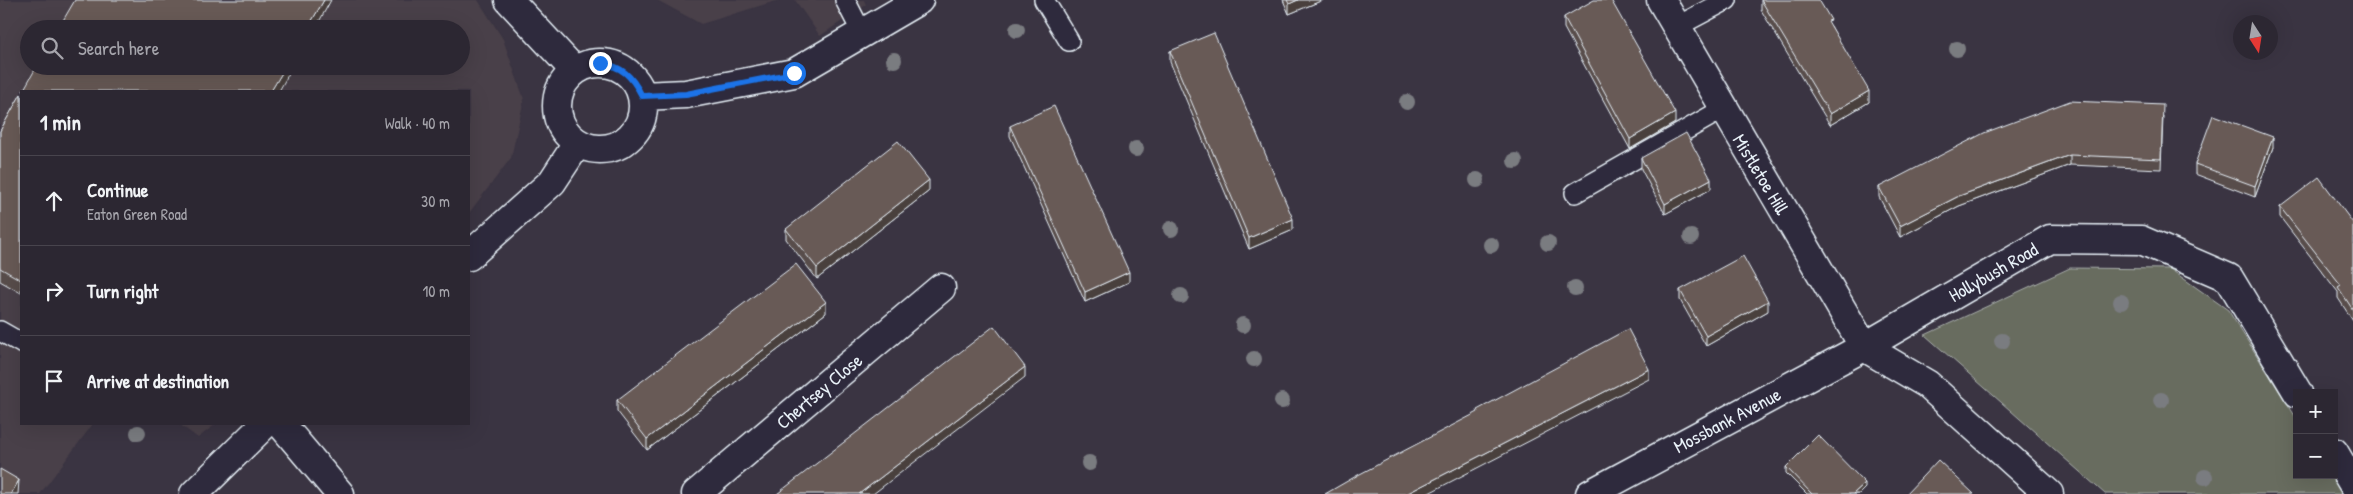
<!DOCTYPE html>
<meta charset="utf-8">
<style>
body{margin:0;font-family:"Patrick Hand",sans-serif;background:#38333e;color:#f1f3f6}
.controls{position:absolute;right:15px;bottom:15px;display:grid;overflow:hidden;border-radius:0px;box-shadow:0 5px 20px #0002}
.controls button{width:45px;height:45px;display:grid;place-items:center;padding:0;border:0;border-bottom:1px solid #48444d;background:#2c2732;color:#f1f3f6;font:25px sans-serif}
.compass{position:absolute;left:2233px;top:15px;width:45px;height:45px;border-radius:50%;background:#2c2732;box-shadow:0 5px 20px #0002;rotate:168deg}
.stop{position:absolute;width:15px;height:15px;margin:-11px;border:4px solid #1a73e8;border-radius:50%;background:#fff}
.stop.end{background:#1a73e8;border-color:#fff;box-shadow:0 1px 5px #0008}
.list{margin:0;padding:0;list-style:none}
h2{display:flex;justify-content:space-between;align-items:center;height:65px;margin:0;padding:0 20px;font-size:21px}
h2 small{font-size:16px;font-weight:400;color:#a6a5ac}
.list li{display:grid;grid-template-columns:32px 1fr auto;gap:15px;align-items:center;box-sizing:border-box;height:90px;padding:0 20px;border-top:1px solid #48444d}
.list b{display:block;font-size:19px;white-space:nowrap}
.list p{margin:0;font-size:16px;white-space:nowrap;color:#a6a5ac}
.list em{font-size:16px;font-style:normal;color:#a6a5ac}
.icon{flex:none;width:28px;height:28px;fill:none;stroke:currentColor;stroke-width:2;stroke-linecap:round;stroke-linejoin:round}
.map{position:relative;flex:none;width:2353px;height:494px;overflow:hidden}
.search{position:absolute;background:#2c2732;box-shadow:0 5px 20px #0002;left:20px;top:20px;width:450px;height:55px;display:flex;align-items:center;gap:12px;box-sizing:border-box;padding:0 18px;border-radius:28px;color:#a6a5ac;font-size:19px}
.panel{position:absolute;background:#2c2732;box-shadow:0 5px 20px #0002;left:20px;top:90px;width:450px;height:335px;border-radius:0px}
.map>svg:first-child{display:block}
.built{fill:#483f48;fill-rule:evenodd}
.green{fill:#686c5e;stroke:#a8aeab}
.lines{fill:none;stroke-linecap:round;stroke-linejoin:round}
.service-casing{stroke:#e8f1f8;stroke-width:22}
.minor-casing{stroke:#e8f1f8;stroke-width:31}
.tertiary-casing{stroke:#e8f1f8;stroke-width:31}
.service{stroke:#2f2a3d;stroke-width:19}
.minor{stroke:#2f2a3d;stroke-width:28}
.tertiary{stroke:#2f2a3d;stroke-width:28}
.tree{fill:#7a7b80}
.wall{fill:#594d4b;stroke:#e8f1f8}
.shaded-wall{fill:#493f3d;stroke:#e8f1f8}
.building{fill:#685a57;stroke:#e8f1f8}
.route{stroke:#1a73e8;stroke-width:6}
.labels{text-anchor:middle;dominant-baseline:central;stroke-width:4;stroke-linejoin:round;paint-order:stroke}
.street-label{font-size:19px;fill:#e8f1f8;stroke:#2f2a3d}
</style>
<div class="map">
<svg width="2353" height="494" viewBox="0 0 2353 494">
<rect width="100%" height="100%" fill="#3a3442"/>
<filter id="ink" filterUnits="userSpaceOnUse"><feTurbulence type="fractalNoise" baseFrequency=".02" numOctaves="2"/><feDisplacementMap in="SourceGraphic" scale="10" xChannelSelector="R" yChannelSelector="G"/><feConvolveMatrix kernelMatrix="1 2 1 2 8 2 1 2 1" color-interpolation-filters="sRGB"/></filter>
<g filter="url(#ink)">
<path class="built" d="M0 0H478L503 39 524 99 511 158 469 213V91H21V424H93L40 494H0ZM29 29H461V66H29Z
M657 0H779L701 24Z
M795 0H864L866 5 820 36Z
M179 424H216L198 438Z"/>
<path class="green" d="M2070 268 2170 269 2228 310 2297 419V475H2332L2343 494H2105L1925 335Z"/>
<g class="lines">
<g class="service-casing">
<path id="service" d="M845 0 862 33
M1044 0 1069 41
M1676 27 1727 0
M1575 193 1723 109
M0 331 21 343"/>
</g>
<g class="minor-casing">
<path id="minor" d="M1661 0 1864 347 1927 384 2049 494
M281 424 340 494
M2334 452 2353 484
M696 494 941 288
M1590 494 1864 347 2050 239 2141 240 2229 278 2298 393"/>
</g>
<g class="tertiary-casing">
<path id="tertiary" d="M509 0 575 71
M557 106a43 43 0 1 1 86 0a43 43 0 1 1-86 0Z
M642 96 686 94 794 73 919 0
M469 256 552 182 577 144
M194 494 265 424"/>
</g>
<use href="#service" class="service"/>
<use href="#minor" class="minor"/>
<use href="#tertiary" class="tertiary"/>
</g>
<g class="tree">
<circle cx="1017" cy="30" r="8"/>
<circle cx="1957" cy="49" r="8"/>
<circle cx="894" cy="60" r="8"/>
<circle cx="1407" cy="102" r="8"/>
<circle cx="1136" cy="149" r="8"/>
<circle cx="1515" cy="161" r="8"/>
<circle cx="1477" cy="180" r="8"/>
<circle cx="1171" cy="229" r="8"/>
<circle cx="1691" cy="237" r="8"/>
<circle cx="1548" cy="243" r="8"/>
<circle cx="1491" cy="245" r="8"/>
<circle cx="1575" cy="288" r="8"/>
<circle cx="1181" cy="296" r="8"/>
<circle cx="2121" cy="302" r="8"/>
<circle cx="1243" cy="325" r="8"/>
<circle cx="2002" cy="341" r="8"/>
<circle cx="1254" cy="359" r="8"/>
<circle cx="2161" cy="400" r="8"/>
<circle cx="1282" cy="401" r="8"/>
<circle cx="138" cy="433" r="8"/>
<circle cx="1089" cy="463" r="8"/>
<circle cx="2205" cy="477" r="8"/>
</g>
<path class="wall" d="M1283 0H1323L1289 14Z
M1761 0 1831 26 1869 102 1830 125 1761 10Z
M1564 17 1675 123 1630 149 1564 28Z
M1170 51 1293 230 1249 249 1170 62Z
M21 94V293L0 281V131Z
M2163 116 2161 169 2070 165 1959 206 1900 237 1879 197V187Z
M1010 126 1129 282 1085 302 1010 136Z
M2273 147 2255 197 2195 174V164Z
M1641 158 1711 189 1665 214 1641 169Z
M929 191 817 279 786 239V229Z
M2280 207 2353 223V321L2338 298V292L2280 217Z
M1680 290 1768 311 1706 346 1680 300Z
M826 313 647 450 617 411V400Z
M1786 467 1865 488 1859 494H1807L1786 473Z"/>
<path class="shaded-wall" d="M324 0H331L315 29H307Z
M1298 0H1323L1289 14V4Z
M286 66H293L279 91H271Z
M1869 91V102L1830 125V114Z
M1675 113V123L1630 149V139Z
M2273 137V147L2255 197V186Z
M2070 155V165L1959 206 1900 237V226L1959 196Z
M1711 179V189L1665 214V204Z
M929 180V191L817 279V268Z
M1293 219V230L1249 249V238Z
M1129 272V282L1085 302V292Z
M1768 301V311L1706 346V336Z
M826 302V313L647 450V439Z
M1025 367V377L873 494H859Z
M1649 369V379L1427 494H1406Z
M19 480 18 494H11Z
M1865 483V488L1859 494H1853Z"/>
<path class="building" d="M75 0H324L307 29H58Z
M1287 0H1298L1289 4Z
M1594 0H1611L1675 113 1630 139 1564 17Z
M1761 0H1819L1831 20 1828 21 1869 91 1830 114Z
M1214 33 1293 219 1249 238 1170 51Z
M37 66H286L271 91H23Z
M21 94V280L0 268V131Z
M2070 101 2163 105 2161 159 2070 155 1959 196 1900 226 1879 187 1984 133Z
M1054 106 1129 272 1085 292 1010 126Z
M2213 115 2273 137 2255 186 2195 164Z
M1686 133 1711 179 1665 204 1641 158Z
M898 141 929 180 817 268 786 229Z
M2319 177 2353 223V310L2338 287 2341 285 2280 207Z
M1743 256 1768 301 1706 336 1680 290Z
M796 264 826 302 647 439 617 400Z
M994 326 1025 367 859 494H777Z
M1628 329 1649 369 1406 494H1325L1358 475 1478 412 1477 410Z
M1818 435 1865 483 1853 494H1812L1786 467Z
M1938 460 1974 494H1906Z
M0 469 19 480 11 494H0Z"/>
</g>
<g class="lines" filter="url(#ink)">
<path class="route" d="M600 63C622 66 632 76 642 96L686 94 794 73"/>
</g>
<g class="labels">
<g class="street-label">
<text transform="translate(1761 174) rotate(59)">Mistletoe Hill</text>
<text transform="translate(1993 272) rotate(-30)">Hollybush Road</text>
<text transform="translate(819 391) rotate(-40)">Chertsey Close</text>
<text transform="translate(1727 420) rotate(-28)">Mossbank Avenue</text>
</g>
</g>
</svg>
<div class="controls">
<button>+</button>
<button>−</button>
</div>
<svg class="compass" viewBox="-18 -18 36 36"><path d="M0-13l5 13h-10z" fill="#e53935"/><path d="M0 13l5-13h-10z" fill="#a6a5ac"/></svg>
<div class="stop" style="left:794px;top:73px"></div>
<div class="stop end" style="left:600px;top:63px"></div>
<div class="search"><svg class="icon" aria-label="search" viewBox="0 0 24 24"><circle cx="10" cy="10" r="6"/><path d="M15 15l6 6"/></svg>Search here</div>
<section class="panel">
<h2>1 min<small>Walk · 40 m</small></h2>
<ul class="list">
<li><svg class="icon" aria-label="ahead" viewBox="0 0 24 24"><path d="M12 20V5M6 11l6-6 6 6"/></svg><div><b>Continue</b><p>Eaton Green Road</p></div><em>30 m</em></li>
<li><svg class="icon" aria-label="right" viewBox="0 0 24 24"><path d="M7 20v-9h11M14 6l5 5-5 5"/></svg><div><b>Turn right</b></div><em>10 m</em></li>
<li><svg class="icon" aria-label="arrive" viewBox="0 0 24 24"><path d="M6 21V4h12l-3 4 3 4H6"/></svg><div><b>Arrive at destination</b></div></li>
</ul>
</section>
</div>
